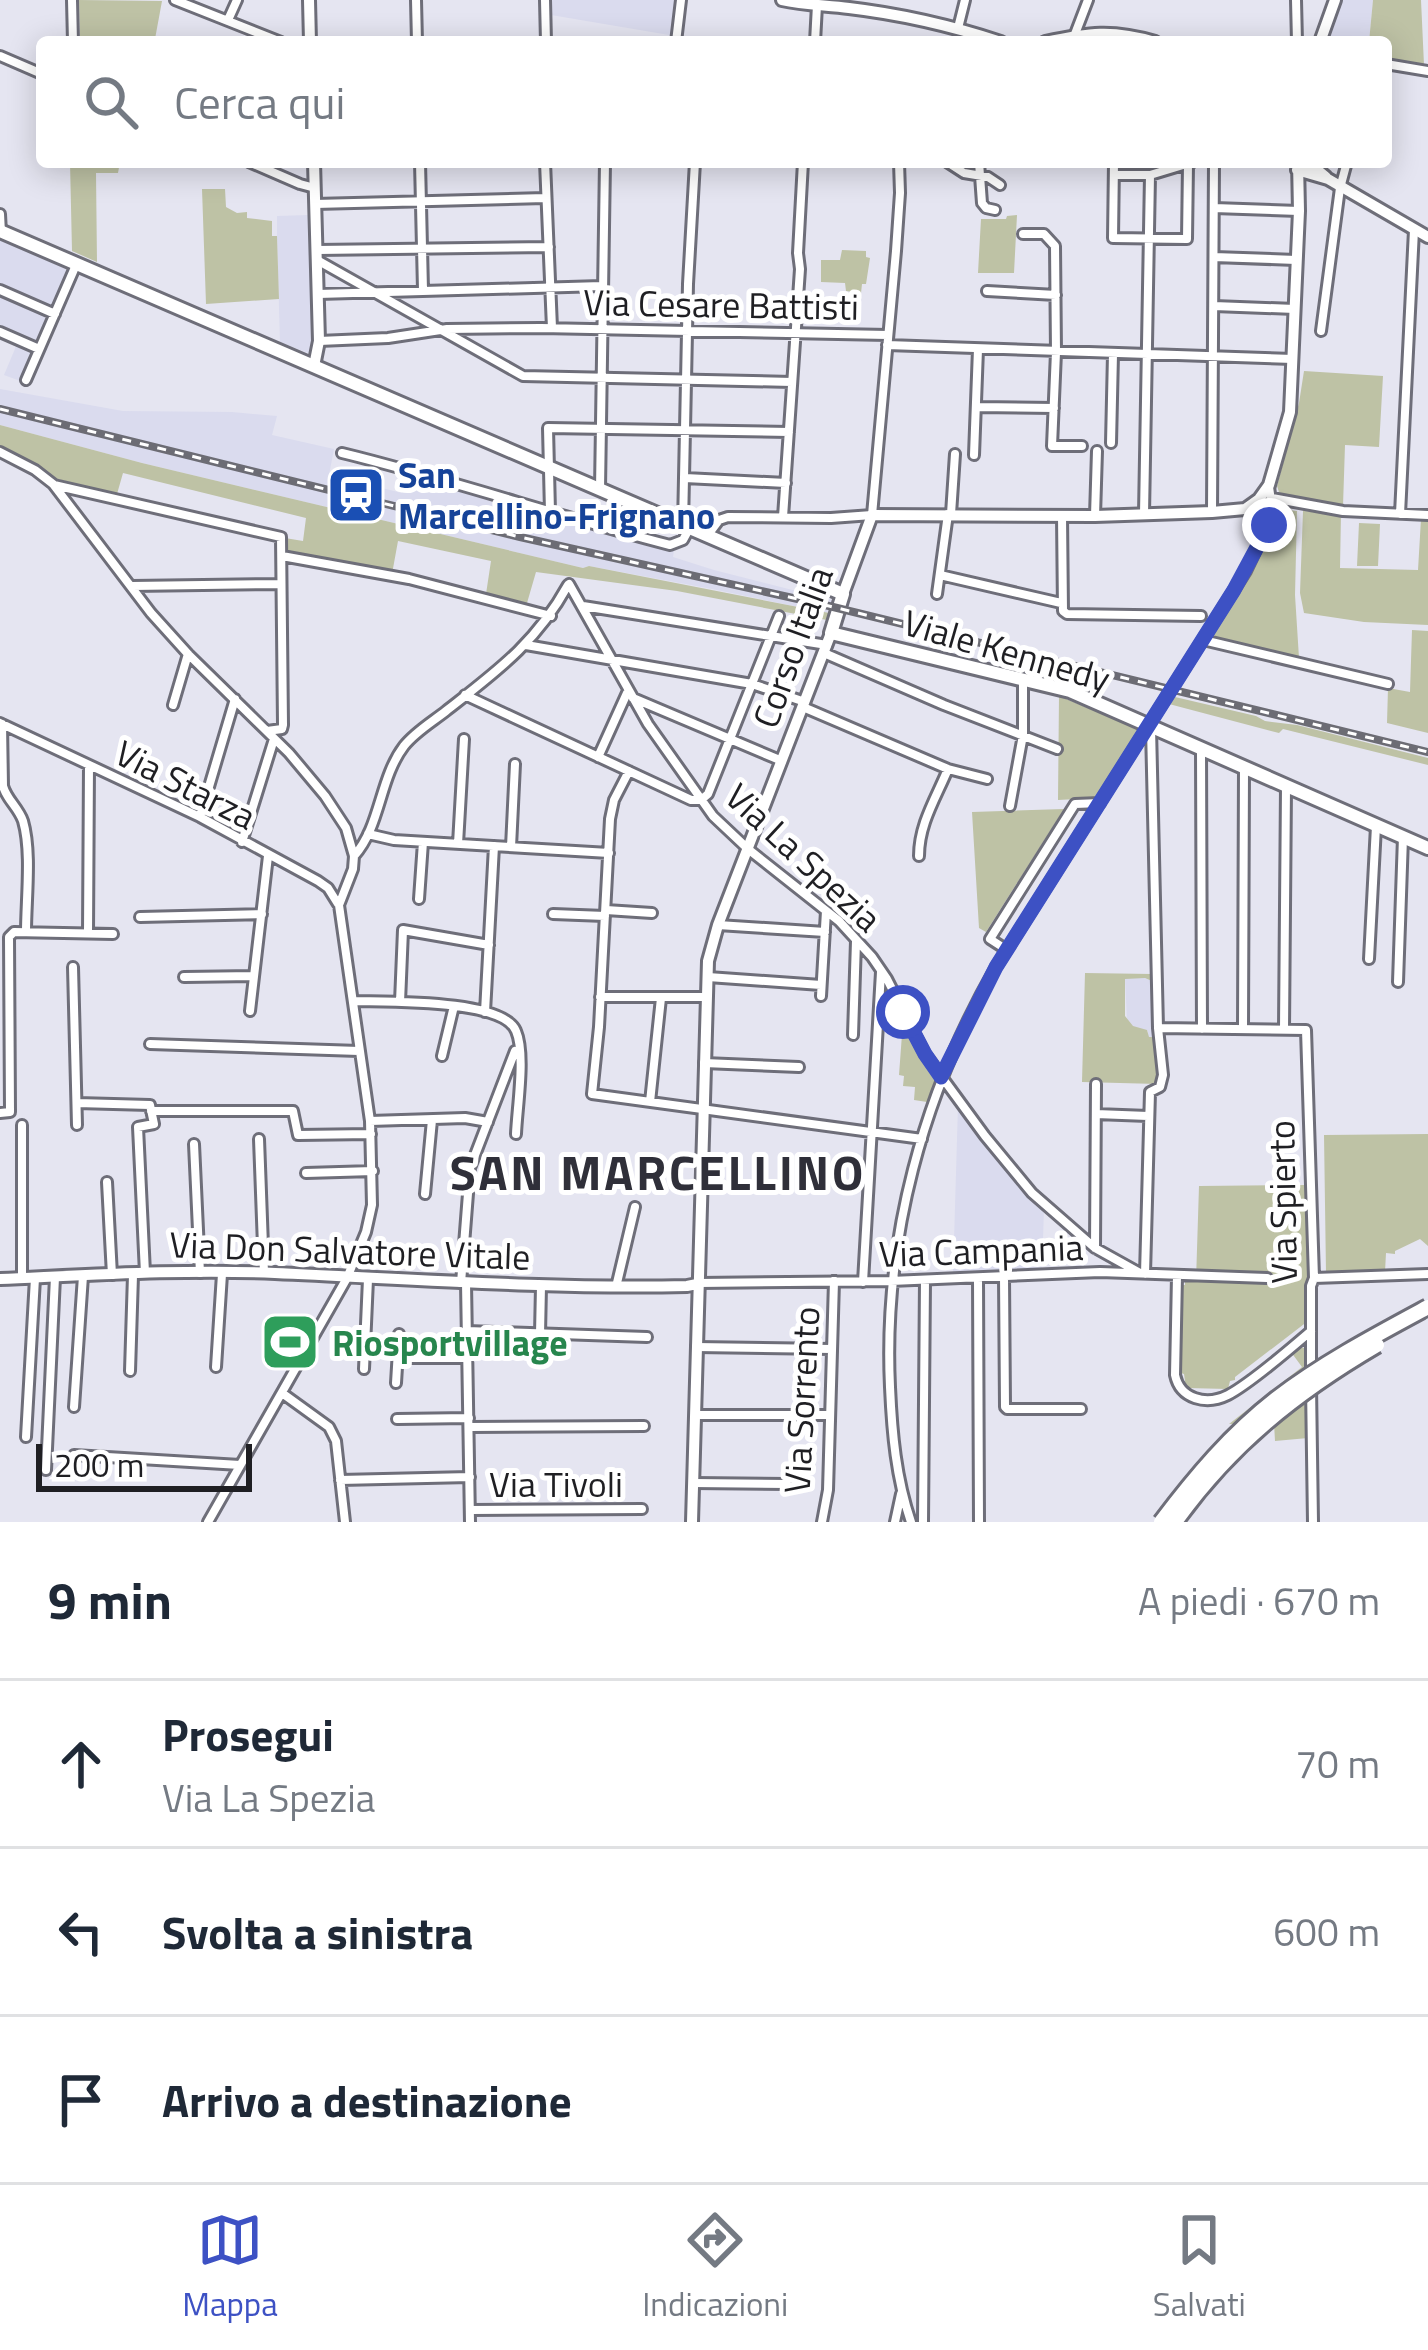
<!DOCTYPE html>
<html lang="it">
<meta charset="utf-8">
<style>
body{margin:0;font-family:"Titillium Web",sans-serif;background:#f6f6f7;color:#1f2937}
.scale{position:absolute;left:36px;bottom:30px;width:216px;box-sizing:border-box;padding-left:12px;border:6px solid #1f1f23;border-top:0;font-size:33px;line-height:42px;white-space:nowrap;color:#1f1f23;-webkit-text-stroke:9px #fff;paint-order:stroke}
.stop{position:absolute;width:36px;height:36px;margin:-27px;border:9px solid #3d51c4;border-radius:50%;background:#fff}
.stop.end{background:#3d51c4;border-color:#fff;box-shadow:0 3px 12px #0008}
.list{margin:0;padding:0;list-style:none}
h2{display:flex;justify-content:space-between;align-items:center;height:156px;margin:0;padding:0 48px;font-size:51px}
h2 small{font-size:39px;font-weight:400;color:#747a83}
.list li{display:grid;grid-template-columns:78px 1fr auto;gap:36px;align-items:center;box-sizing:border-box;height:168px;padding:0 48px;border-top:3px solid #e0e1e3}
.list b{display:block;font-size:45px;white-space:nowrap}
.list p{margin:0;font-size:39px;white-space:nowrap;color:#747a83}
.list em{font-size:39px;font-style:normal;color:#747a83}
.icon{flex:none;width:66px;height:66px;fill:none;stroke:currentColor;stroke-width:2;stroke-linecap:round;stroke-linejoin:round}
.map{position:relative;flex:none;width:1428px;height:1522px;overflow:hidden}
.search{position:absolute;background:#fff;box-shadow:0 6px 30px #0003;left:36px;right:36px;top:36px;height:132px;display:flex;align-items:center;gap:30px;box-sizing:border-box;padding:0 42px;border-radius:12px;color:#747a83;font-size:45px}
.sheet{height:660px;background:#fff}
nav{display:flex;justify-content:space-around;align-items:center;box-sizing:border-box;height:168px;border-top:3px solid #e0e1e3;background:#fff;font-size:33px;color:#747a83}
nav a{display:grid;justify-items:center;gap:6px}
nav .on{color:#3d51c4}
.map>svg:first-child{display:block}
.built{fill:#dadbee}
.green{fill:#bec2a5}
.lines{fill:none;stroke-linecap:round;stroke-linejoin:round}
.minor-casing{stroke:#6e6e79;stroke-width:14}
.tertiary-casing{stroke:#6e6e79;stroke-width:16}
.secondary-casing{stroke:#6e6e79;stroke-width:18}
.minor{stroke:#fff;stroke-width:8}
.tertiary{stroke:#fff;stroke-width:10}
.secondary{stroke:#fff;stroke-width:12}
.rail-casing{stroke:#6c6c74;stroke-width:8}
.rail{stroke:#fff;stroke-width:3;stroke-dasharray:9;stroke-linecap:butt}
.trunk-bridge-casing{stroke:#6e6e79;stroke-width:20;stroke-linecap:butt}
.trunk-bridge{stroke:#fff;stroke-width:14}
.route{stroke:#3d51c4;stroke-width:15}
.labels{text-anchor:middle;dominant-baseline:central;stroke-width:10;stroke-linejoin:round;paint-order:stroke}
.street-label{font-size:36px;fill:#1f1f23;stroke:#fff}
.transit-label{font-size:36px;font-weight:bold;fill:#164399;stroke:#fff;text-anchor:start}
.leisure-label{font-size:36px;font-weight:bold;fill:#27864d;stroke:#fff;text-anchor:start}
.district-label{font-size:48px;font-weight:bold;letter-spacing:3px;fill:#2f2f39;stroke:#fff}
</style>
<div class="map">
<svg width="1428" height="1522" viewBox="0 0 1428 1522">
<rect width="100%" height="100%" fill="#e5e5f1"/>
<path class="built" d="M551 0H679L675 36 551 15Z
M1341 0H1373L1369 42H1327Z
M308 215 312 339V348L308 353 280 342 277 236V216Z
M0 239 70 271 23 382 4 375 17 344 0 336Z
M0 389 123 411 232 412 277 416 272 435 334 449 329 475 402 493 408 472 674 550 673 557 714 570 832 600 827 613 712 589 589 566 583 568 142 463 0 425Z
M1125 978H1145L1152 981 1155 1037H1148V1031L1133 1027 1127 1020Z
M958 1105 1007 1169 1044 1208 1042 1271 953 1275Z"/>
<path class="green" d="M79 0 162 1 155 39 158 42H80Z
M1373 0H1421L1424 65 1386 58V42H1369Z
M70 162H120L118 173H96L97 262 72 251Z
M202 189H225L226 207 237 213 247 212V218L272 221V236H277L279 299 206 304Z
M1017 215 1014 273H978L981 219H1006L1007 216Z
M842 250 866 251V257L870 258 866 284H862L861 293 846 291 845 283 821 282V260H840Z
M1304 371 1383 376 1379 447 1345 445 1343 506 1286 496 1279 492 1277 486 1299 403Z
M0 425 142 463 583 568 589 566 829 613 827 620 677 591 536 572 527 603 486 594 491 561 398 541 392 574 286 554 285 538 303 541 306 518 123 473 117 494 49 477 30 462 0 449Z
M1278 509 1297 511 1295 595 1299 658 1211 637C1236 596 1264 555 1278 509Z
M1303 511 1341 513 1340 568 1418 570 1421 519H1428V625L1364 622 1304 613 1300 593Z
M1359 523 1380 524 1378 566H1357Z
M1412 630 1428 631V733L1387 723 1388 688 1410 692Z
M1059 696 1138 729 1096 798 1058 800Z
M1175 697 1256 716 1265 721 1297 725 1428 758V765L1283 729 1279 733 1169 704Z
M1064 809 986 932 979 928 972 812Z
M1085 973 1152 974V981L1145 978 1125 979V1016L1133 1026 1147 1030 1149 1037H1155L1158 1084 1082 1082Z
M903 1021 936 1077 927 1102 914 1100 915 1087 903 1086 904 1076 899 1075Z
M1428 1134V1246L1420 1239 1395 1251V1254L1386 1253 1385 1272 1326 1273 1324 1135Z
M1307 1185 1312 1277 1308 1278V1321L1235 1377V1380L1230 1381 1228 1389 1186 1388 1184 1374 1180 1373 1181 1285H1185V1281H1196L1199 1186Z
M1298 1346 1307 1349 1308 1360V1438L1275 1441 1274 1423 1229 1424 1302 1367 1291 1352Z"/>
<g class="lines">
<g class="minor-casing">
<path id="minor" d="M72 0 73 42
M175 0 281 42
M416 0 417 42
M545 0 546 42
M1296 0 1297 42
M228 20 237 0
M958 28 965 0
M676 42 681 0
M815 42 817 5
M1075 42V34L1088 0
M0 56 42 74
M1386 64 1428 71
M249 162 300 184 315 188
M420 162 423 290
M545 162 552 328
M947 162 964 173 988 177 1000 185
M979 162 982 203 986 208 995 210
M1114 162 1113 238 1187 239 1188 164
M1114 175H1150L1193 162
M315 204 545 198
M1214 208 1299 211
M0 214 1 233
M1023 234H1044L1055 246 1056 352 1052 446H1082
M317 250 549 247
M1214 257 1296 260
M317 260 523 376 792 382
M0 290 55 314
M987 291 1056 295
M318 294 602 286
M1214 306 1295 309
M1321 331 1340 188 1347 162
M0 332 39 349
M319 341 388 338 447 329 541 328 888 335
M887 345 1293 359
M26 380 76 265
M976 407 1054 408
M1111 443 1113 354
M0 452 35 470 53 484 151 613 188 654 289 753 325 796 346 828 354 856 353 869 339 905 370 1121 372 1205 366 1232 347 1278 208 1522
M342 453C453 480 560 517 670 545L683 540 689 529
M974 455 978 349
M685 478 786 483
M54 485 281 537 283 725 282 729 267 731
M600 489 605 162
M1272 498 1343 511 1428 515
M550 512 548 428 789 432
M1212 512 1214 162
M951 514 955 454
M1144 514 1150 175
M1400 514 1414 230
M1062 516 1063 611 1067 614 1201 616
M1095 516 1097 451
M783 517 800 269 798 253 803 162
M683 526 688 284 695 162
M707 536 719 520 728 517 831 518 872 515 896 251 900 193 899 162
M282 556 409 579 551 616
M940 575 1061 603
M569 584 648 724 713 816 748 849 839 921 872 957 887 979 925 1054 985 1136 1032 1193 1095 1248 1140 1273
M132 586 281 584
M937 594 948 514
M583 606 827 645
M1203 640 1388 684
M526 645 752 684 805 702
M824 653 944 705 1057 749
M465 695 691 800H701L708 794 779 616
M633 698 782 761
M173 705 188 654
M803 707 948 769 987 779
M0 723 200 817 318 881 328 888 338 904
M2 724 3 786C7 800 18 807 23 821 32 852 26 899 26 932
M1201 750 1202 1029
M598 757 627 693
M629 771 614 800 610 819 599 1027 592 1094 922 1139
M1010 806 1023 735V680
M200 817 235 699
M368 834 394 840 609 853
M242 842 274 739
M458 844 464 739
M511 847 515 764
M354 856C381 826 379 779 404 746 415 732 432 722 446 711 497 671 536 643 568 585
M919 856C919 824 936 798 948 769
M419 899 423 842
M606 910 652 913
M553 914 605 916
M140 917 262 914
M718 925 825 932
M88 933 89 765
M1007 950 990 939 1075 804 1100 803
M1369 959 1376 826
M73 967 77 1125
M184 977 254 976
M708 977 821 985
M1398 982 1403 837
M821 996 826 911
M600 997H706
M355 1001C386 1002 503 999 516 1031 526 1054 517 1108 516 1134
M400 1002 403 930 489 945
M250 1011 268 856
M485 1012 494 846
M1158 1028 1306 1030 1314 1278 1311 1286V1371
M1243 1028 1244 768
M1284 1029 1286 787
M853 1035 856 941
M150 1044 359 1051
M442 1056 454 1006
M704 1063 799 1067
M650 1102 661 998
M77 1103 150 1105 154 1124 138 1127 145 1273
M151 1111H293L298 1135 371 1134
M0 1113 10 1112 9 937 14 932 113 934
M1096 1114 1148 1116
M370 1121 465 1118 488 1122
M22 1125V1278
M259 1139 264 1273
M194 1144 200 1273
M306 1173 373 1171
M107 1182 112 1275
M425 1194 432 1120
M1095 1248 1096 1084
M1145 1274 1150 1092 1160 1087 1163 1075 1158 1028 1151 728
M1177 1276 1175 1375C1180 1399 1206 1406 1228 1395 1251 1383 1290 1349 1311 1331
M1004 1277 1005 1407 1007 1409H1081
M978 1278 979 1522
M1314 1278 1428 1274
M863 1282 881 972
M461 1283 470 1168 515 1051
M466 1283 470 1522
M699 1283 891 1281 1100 1272 1267 1278
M616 1287 635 1207
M467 1331 647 1337
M540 1334 541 1286
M696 1347 832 1349
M398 1358H468
M216 1367 222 1274
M364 1369 368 1279
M130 1371 133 1275
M396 1383 399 1334
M1311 1386 1313 1522
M282 1393 329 1427 336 1441 345 1522
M74 1407 83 1276
M695 1415H830
M397 1419 469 1418
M469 1427 644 1426
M26 1437 35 1278
M74 1455 240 1465
M46 1470 55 1277
M340 1480 470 1477
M693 1483 787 1484
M470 1510 642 1509
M822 1522 828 1490 834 1281
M895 1522 901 1494
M911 1522C896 1478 892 1433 890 1387 883 1240 923 1094 996 967L1246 571 1273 514 1269 487
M923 1522 925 1280"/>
</g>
<g class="tertiary-casing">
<path id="tertiary" d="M309 0 310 42
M782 0C804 5 827 5 849 8 900 14 952 26 1001 42
M1045 42C1088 33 1112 29 1155 42
M1320 42 1335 0
M1308 162 1326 177
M1297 170 1328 179 1428 237
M314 366 319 341 314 162
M843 594 872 515 1095 516 1212 512 1245 509 1259 499 1269 485 1290 412 1299 211 1298 162
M0 1279C91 1275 184 1269 275 1273 412 1279 549 1289 687 1286L697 1284
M692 1522 708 961 718 925 831 633"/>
</g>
<g class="secondary-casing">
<path id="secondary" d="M0 231 843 594 831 633 1070 691 1428 848"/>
</g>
<use href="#minor" class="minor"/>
<use href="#tertiary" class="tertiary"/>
<use href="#secondary" class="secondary"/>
<g class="rail-casing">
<path id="rail" d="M0 409 520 537 829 606 1428 752"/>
</g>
<use href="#rail" class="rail"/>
<g class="trunk-bridge-casing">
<path id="trunk-bridge" d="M1161 1522C1195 1477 1231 1434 1276 1399 1323 1363 1376 1335 1428 1307
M1175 1522C1230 1445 1295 1393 1377 1345"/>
</g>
<use href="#trunk-bridge" class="trunk-bridge"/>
</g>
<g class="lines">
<path class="route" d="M903 1012 925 1054 941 1077 996 967 1234 590 1269 525"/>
</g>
<defs>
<g id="station-square" transform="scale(3)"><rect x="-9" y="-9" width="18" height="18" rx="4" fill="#1a4fb4" stroke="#fff"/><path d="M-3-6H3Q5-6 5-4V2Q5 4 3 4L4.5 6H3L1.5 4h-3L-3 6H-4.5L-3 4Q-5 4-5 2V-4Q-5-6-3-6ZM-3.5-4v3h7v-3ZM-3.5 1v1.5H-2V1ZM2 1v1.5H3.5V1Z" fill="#fff"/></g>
<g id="stadium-square" transform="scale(3)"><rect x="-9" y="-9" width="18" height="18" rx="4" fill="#2e9e5b" stroke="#fff"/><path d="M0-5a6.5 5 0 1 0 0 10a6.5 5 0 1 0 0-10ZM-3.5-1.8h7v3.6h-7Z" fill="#fff"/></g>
</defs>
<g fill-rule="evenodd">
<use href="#station-square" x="356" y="495"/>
<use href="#stadium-square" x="290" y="1342"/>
</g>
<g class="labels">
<g class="street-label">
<text transform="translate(721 304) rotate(1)">Via Cesare Battisti</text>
<text transform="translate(792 647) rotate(-70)">Corso Italia</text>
<text transform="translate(1007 650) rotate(16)">Viale Kennedy</text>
<text transform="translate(186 784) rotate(27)">Via Starza</text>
<text transform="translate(804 857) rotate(43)">Via La Spezia</text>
<text transform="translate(1282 1202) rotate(-91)">Via Spierto</text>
<text transform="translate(350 1250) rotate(2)">Via Don Salvatore Vitale</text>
<text transform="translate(981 1250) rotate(-2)">Via Campania</text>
<text transform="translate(801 1400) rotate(-87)">Via Sorrento</text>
<text x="556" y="1483">Via Tivoli</text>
</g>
<g class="transit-label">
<text x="398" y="474">San<tspan x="398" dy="41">Marcellino-Frignano</tspan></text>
</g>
<g class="leisure-label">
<text x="332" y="1342">Riosportvillage</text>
</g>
<g class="district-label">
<text x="658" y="1172">SAN MARCELLINO</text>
</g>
</g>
</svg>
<div class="scale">200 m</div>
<div class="stop" style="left:903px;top:1012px"></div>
<div class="stop end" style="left:1269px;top:525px"></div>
<div class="search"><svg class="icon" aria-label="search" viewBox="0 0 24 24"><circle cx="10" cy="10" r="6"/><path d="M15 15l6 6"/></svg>Cerca qui</div>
</div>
<section class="sheet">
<h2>9 min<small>A piedi · 670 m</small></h2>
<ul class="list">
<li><svg class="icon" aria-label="ahead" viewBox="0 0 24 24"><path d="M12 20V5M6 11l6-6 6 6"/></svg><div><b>Prosegui</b><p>Via La Spezia</p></div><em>70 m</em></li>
<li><svg class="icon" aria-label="left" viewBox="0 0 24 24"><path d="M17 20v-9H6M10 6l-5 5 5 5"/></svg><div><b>Svolta a sinistra</b></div><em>600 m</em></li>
<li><svg class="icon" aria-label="arrive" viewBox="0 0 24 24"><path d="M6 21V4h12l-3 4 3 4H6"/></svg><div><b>Arrivo a destinazione</b></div></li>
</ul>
</section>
<nav>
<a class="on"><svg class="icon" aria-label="map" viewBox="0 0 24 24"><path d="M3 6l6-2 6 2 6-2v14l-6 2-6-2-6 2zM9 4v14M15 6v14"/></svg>Mappa</a>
<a><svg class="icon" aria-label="directions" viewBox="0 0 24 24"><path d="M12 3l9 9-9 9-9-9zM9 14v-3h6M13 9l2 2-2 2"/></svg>Indicazioni</a>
<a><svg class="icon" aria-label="saved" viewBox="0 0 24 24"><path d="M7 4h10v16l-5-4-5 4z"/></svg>Salvati</a>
</nav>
